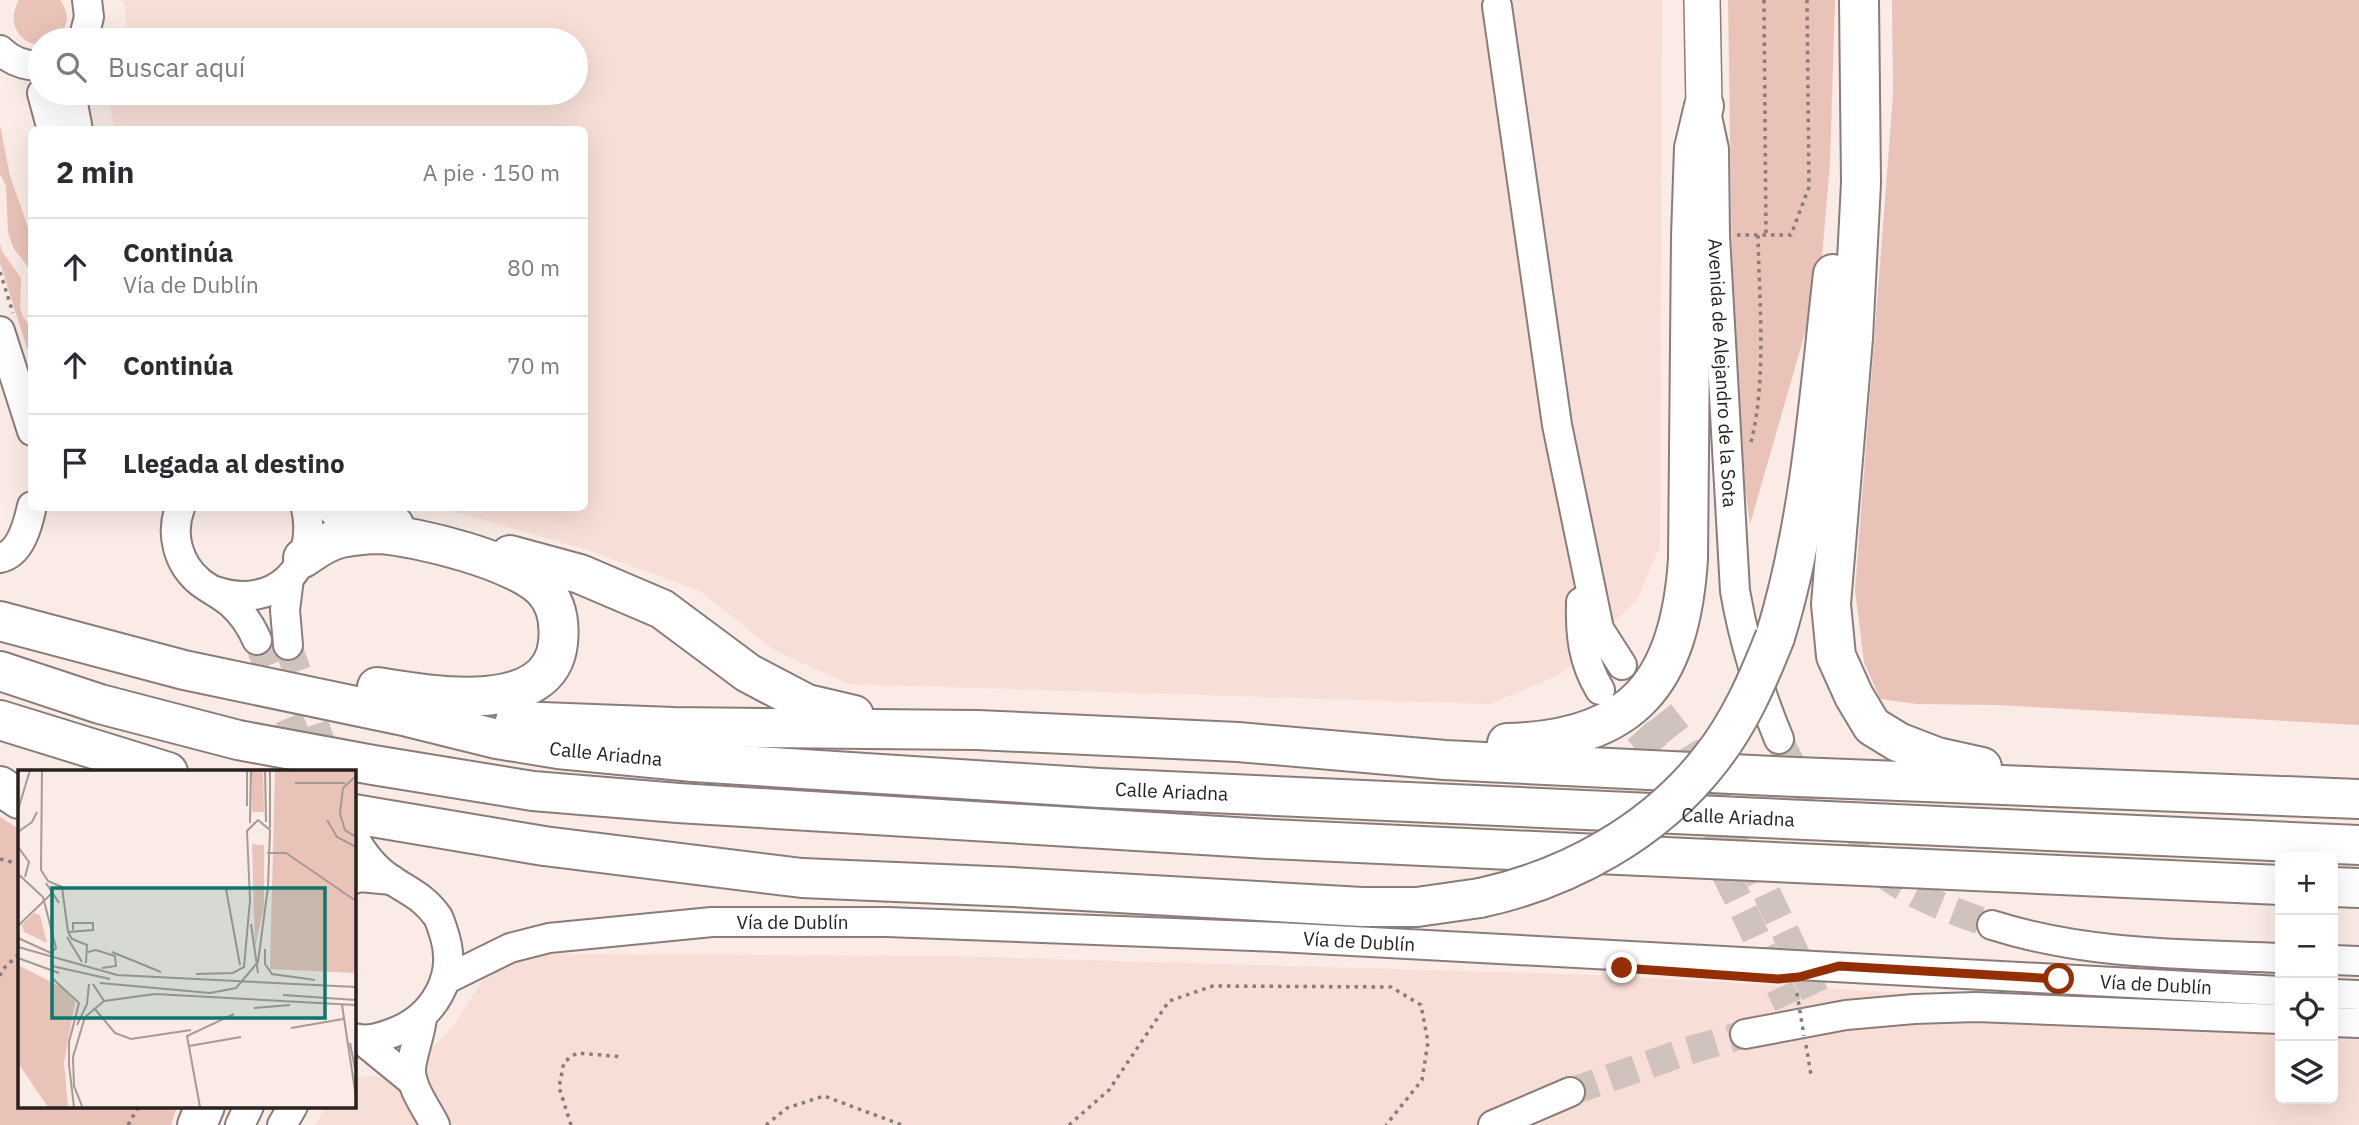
<!DOCTYPE html>
<html lang="es">
<meta charset="utf-8">
<style>
body{margin:0;font-family:"IBM Plex Sans",sans-serif;background:#f2f2f3;color:#2b2b33}
.controls{position:absolute;right:21px;bottom:21px;display:grid;overflow:hidden;border-radius:10px;box-shadow:0 7px 28px #0002}
.controls button{width:63px;height:63px;display:grid;place-items:center;padding:0;border:0;border-bottom:2px solid #e1e1e2;background:#fff;color:#2b2b33;font:35px sans-serif}
.stop{position:absolute;width:21px;height:21px;margin:-16px;border:5px solid #942e03;border-radius:50%;background:#fff}
.stop.end{background:#942e03;border-color:#fff;box-shadow:0 2px 7px #0008}
.list{margin:0;padding:0;list-style:none}
h2{display:flex;justify-content:space-between;align-items:center;height:91px;margin:0;padding:0 28px;font-size:30px}
h2 small{font-size:23px;font-weight:400;color:#7c7c81}
.list li{display:grid;grid-template-columns:46px 1fr auto;gap:21px;align-items:center;box-sizing:border-box;height:98px;padding:0 28px;border-top:2px solid #e1e1e2}
.list b{display:block;font-size:26px;white-space:nowrap}
.list p{margin:0;font-size:23px;white-space:nowrap;color:#7c7c81}
.list em{font-size:23px;font-style:normal;color:#7c7c81}
.icon{flex:none;width:38px;height:38px;fill:none;stroke:currentColor;stroke-width:2;stroke-linecap:round;stroke-linejoin:round}
.map{position:relative;flex:none;width:2359px;height:1125px;overflow:hidden}
.search{position:absolute;background:#fff;box-shadow:0 7px 28px #0002;left:28px;top:28px;width:560px;height:77px;display:flex;align-items:center;gap:18px;box-sizing:border-box;padding:0 24px;border-radius:38px;color:#7c7c81;font-size:26px}
.panel{position:absolute;background:#fff;box-shadow:0 7px 28px #0002;left:28px;top:126px;width:560px;height:385px;border-radius:10px}
.map>svg:first-child{display:block}
.built{fill:#f7dfd7}
.green{fill:#e9c3b7}
.lines{fill:none;stroke-linecap:round;stroke-linejoin:round}
.minor-tunnel{stroke:#d0c3be;stroke-width:28;stroke-dasharray:28 14;stroke-linecap:butt}
.minor-casing{stroke:#8a7c78;stroke-width:32}
.major-casing{stroke:#8a7c78;stroke-width:38}
.highway-casing{stroke:#8a7c78;stroke-width:42}
.path{stroke:#867c79;stroke-width:3.5;stroke-dasharray:3.5 5;stroke-linecap:butt}
.minor{stroke:#fff;stroke-width:28}
.major{stroke:#fff;stroke-width:35}
.highway{stroke:#fff;stroke-width:38}
.highway-bridge-casing{stroke:#8a7c78;stroke-width:42;stroke-linecap:butt}
.path-bridge{stroke:#867c79;stroke-width:3.5;stroke-dasharray:3.5 5;stroke-linecap:butt}
.highway-bridge{stroke:#fff;stroke-width:38}
.route{stroke:#942e03;stroke-width:9}
.labels{text-anchor:middle;dominant-baseline:central;stroke-width:7;stroke-linejoin:round;paint-order:stroke}
.street-label{font-size:19px;fill:#27211f;stroke:#fefbfa}
.inset-road{fill:none;stroke:#a69a96;stroke-width:2}
.view{fill:#0f766e;fill-opacity:0.15;stroke:#0f766e;stroke-width:3.5}
.inset-edge{fill:none;stroke:#27211f;stroke-width:3.5}
</style>
<div class="map">
<svg width="2359" height="1125" viewBox="0 0 2359 1125">
<rect width="100%" height="100%" fill="#faebe6"/>
<path class="built" d="M121 0H1662L1660 546 1637 600 1561 674 1490 704 848 684 774 650 700 591 584 549 442 508H584V130H115L110 107 122 93H576V40H128L125 7Z
M553 954 949 956 1599 975 2280 1015V1099H2333V1018L2359 1019V1125H315L326 1106H354V1077L377 1076 393 1084 401 1093 428 1078 426 1060 429 1051 453 1026 482 981 504 966 533 957Z"/>
<path class="green" d="M19 0H60C71 14 68 30 54 40H40V45C16 42 7 20 19 0Z
M1728 0H1835L1830 163 1820 281 1750 524 1738 437 1732 269Z
M1892 0H2359V725L1998 705 1917 704 1880 699 1864 662 1855 590 1893 95Z
M0 125 10 176 31 236V271L13 247 8 232 6 186 0 174Z
M0 244 2 251 21 278 20 308 23 317 31 327V361L0 263Z
M0 817 19 829V1106H177L171 1125H0Z"/>
<g class="lines">
<path class="minor-tunnel" d="M257 640 294 730 302 772
M288 645 331 772
M1634 680 1679 737 1743 843 1818 1001
M1609 700C1623 716 1640 731 1652 748 1708 828 1747 918 1788 1005
M1779 739C1805 796 1844 850 1898 884 1926 902 1960 913 1992 925
M1570 1092 1684 1052 1745 1034"/>
<g class="minor-casing">
<g id="minor">
<path d="M1497 6 1557 425 1599 629 1622 665"/>
<path d="M83 40 89 17 87 0"/>
<path d="M0 50C11 61 24 66 40 66"/>
<path d="M42 93 52 130"/>
<path d="M71 93 78 130"/>
<path id="s1" d="M1706 112 1714 149 1715 236 1735 591C1744 643 1759 691 1779 739"/>
<path d="M0 331 32 431"/>
<path d="M180 508C170 534 178 564 200 582 210 590 222 595 232 604 243 614 251 626 257 640"/>
<path d="M0 558C21 554 28 524 32 506"/>
<path d="M215 591C274 611 319 567 306 508"/>
<path d="M1581 602C1580 635 1583 662 1600 690"/>
<path d="M288 645 285 610 289 578"/>
<path d="M354 837C363 854 376 870 392 880 411 893 424 897 438 917 441 923 443 931 445 937 457 978 433 1017 395 1032 382 1037 368 1042 354 1038"/>
<path d="M354 879 360 877 392 880"/>
<path d="M1992 925C2086 955 2183 954 2280 958"/>
<path d="M2333 960 2359 961"/>
<path id="s2" d="M445 980 510 948 549 938 712 922H887L1278 937 2280 991"/>
<path d="M2333 994 2359 995"/>
<path d="M422 1018C420 1036 413 1051 411 1068 410 1087 427 1109 435 1125"/>
<path d="M2333 1022 2359 1023"/>
<path d="M1745 1034 1846 1015 1914 1009 1976 1007 2280 1019"/>
<path d="M363 1041 412 1081"/>
<path d="M240 1125 249 1106"/>
<path d="M282 1125 293 1106"/>
<path d="M1493 1125 1570 1092"/>
</g>
</g>
<g class="major-casing">
<path id="major" d="M1702 0 1704 106"/>
</g>
<g class="highway-casing">
<g id="highway">
<path d="M1859 0 1861 183 1853 338 1831 604 1836 656 1854 696 1872 726 1898 742 1937 757 1982 767"/>
<path d="M337 508 394 525"/>
<path d="M510 555 580 574 662 609 748 673 807 704 854 715"/>
<path d="M303 558C315 550 326 541 341 538 352 536 366 534 378 534 417 536 516 561 543 589 557 603 560 623 558 643 550 718 426 695 377 687"/>
<path id="s3" d="M0 621 184 670 408 717 497 739 558 749 693 762 1100 788 2359 845"/>
<path d="M1775 637C1811 520 1819 395 1833 274"/>
<path d="M0 671 100 704 238 740 373 765 533 791 678 803 1268 839 2280 885"/>
<path d="M0 720 168 772"/>
<path d="M515 721 673 727 977 730 1238 742 1445 760 1773 776 2359 799"/>
<path d="M1507 743C1634 740 1680 682 1688 559L1691 237 1694 148 1704 106"/>
<path d="M0 786 19 799"/>
<path d="M354 814 544 846 802 878 1013 887 1362 907H1417L1480 898"/>
<path d="M2333 887 2359 888"/>
<path d="M197 1125 205 1106"/>
</g>
</g>
<path class="path" d="M1764 0 1766 235
M1737 235H1791L1809 187 1807 0
M0 272 13 313
M1751 442C1767 380 1759 300 1758 235
M0 859 19 864
M0 976 2 970 19 954
M1806 1045 1811 1075
M128 1125 139 1106
M571 1125 559 1087 564 1062 577 1053 623 1057
M766 1125 787 1108 824 1096 902 1125
M1069 1125 1109 1090 1169 1001 1213 986 1391 987 1421 1005 1428 1042 1422 1080 1386 1125"/>
<use href="#minor" class="minor"/>
<use href="#major" class="major"/>
<use href="#highway" class="highway"/>
<g class="highway-bridge-casing">
<path id="highway-bridge" d="M1480 898C1568 879 1654 832 1710 760 1739 724 1758 680 1775 637"/>
</g>
<path class="path-bridge" d="M1797 993 1804 1036"/>
<use href="#highway-bridge" class="highway-bridge"/>
</g>
<g class="lines">
<path class="route" d="M1622 968 1778 979 1799 977 1839 966 2059 979"/>
</g>
<g class="labels">
<g class="street-label">
<text stroke="none"><textPath href="#s1" startOffset="262">Avenida de Alejandro de la Sota</textPath></text>
<text stroke="none"><textPath href="#s3" startOffset="621">Calle Ariadna</textPath></text>
<text stroke="none"><textPath href="#s3" startOffset="1188">Calle Ariadna</textPath></text>
<text stroke="none"><textPath href="#s3" startOffset="1755">Calle Ariadna</textPath></text>
<text stroke="none"><textPath href="#s2" startOffset="357">Vía de Dublín</textPath></text>
<text stroke="none"><textPath href="#s2" startOffset="924">Vía de Dublín</textPath></text>
<text stroke="none"><textPath href="#s2" startOffset="1722">Vía de Dublín</textPath></text>
</g>
</g>
<g transform="translate(18 770)">
<rect width="338" height="338" fill="#faebe6"/>
<path d="M234 0H245L246 42H234ZM257 0H338V203L252 199ZM234 74 246 75V137L237 178ZM16 143 22 145 29 173 6 162 4 155ZM0 195 43 217 57 232 46 293 50 337H30L0 293Z" fill="#e9c3b7"/>
<path class="inset-road" d="M24 0 23 100 30 111 44 117 50 162 54 169 69 175 68 193M229 0V36M247 0 248 52M338 6 325 18 322 44 327 60 338 67M277 13H327M0 40 12 0M309 50 319 67 338 77M232 53 233 0M252 58V0M0 62 14 52 19 42M0 77 11 92 7 107M249 83H268L338 131M0 104 25 127 38 178 33 183 0 168M28 113 41 133M208 119 222 195M232 130 229 61 240 50 252 60 250 117M233 154 240 203M0 156 34 123M50 162 75 160V153H55V160M49 167 64 192M0 177 99 205 338 217M247 179V194L254 204 297 210M70 182 78 180 97 186 98 196 84 198M94 182 143 202M0 188 41 203M34 196 92 209M178 204 215 203 226 197 232 130M34 208 61 233 51 272V297M82 213 192 223 218 218 240 192 250 117M265 225 338 230M86 231 137 224 338 235M324 235 338 327M76 238 97 263 113 269 173 260M236 238 272 235M59 255 69 234 71 214M273 258 325 249M332 273 338 304M171 276 223 267M51 295 56 337M64 336 56 316 55 287 67 247 86 231 75 214M182 337 169 266 216 244"/>
<path class="view" d="M34 118H307V248H34Z"/>
<rect width="338" height="338" class="inset-edge"/>
</g>
</svg>
<div class="controls">
<button>+</button>
<button>−</button>
<button><svg class="icon" aria-label="locate" viewBox="0 0 24 24"><circle cx="12" cy="12" r="6"/><path d="M12 2v4M12 18v4M2 12h4M18 12h4"/></svg></button>
<button><svg class="icon" aria-label="layers" viewBox="0 0 24 24"><path d="M12 4l9 5-9 5-9-5zM3 14l9 5 9-5"/></svg></button>
</div>
<div class="stop" style="left:2059px;top:979px"></div>
<div class="stop end" style="left:1622px;top:968px"></div>
<div class="search"><svg class="icon" aria-label="search" viewBox="0 0 24 24"><circle cx="10" cy="10" r="6"/><path d="M15 15l6 6"/></svg>Buscar aquí</div>
<section class="panel">
<h2>2 min<small>A pie · 150 m</small></h2>
<ul class="list">
<li><svg class="icon" aria-label="ahead" viewBox="0 0 24 24"><path d="M12 20V5M6 11l6-6 6 6"/></svg><div><b>Continúa</b><p>Vía de Dublín</p></div><em>80 m</em></li>
<li><svg class="icon" aria-label="ahead" viewBox="0 0 24 24"><path d="M12 20V5M6 11l6-6 6 6"/></svg><div><b>Continúa</b></div><em>70 m</em></li>
<li><svg class="icon" aria-label="arrive" viewBox="0 0 24 24"><path d="M6 21V4h12l-3 4 3 4H6"/></svg><div><b>Llegada al destino</b></div></li>
</ul>
</section>
</div>
